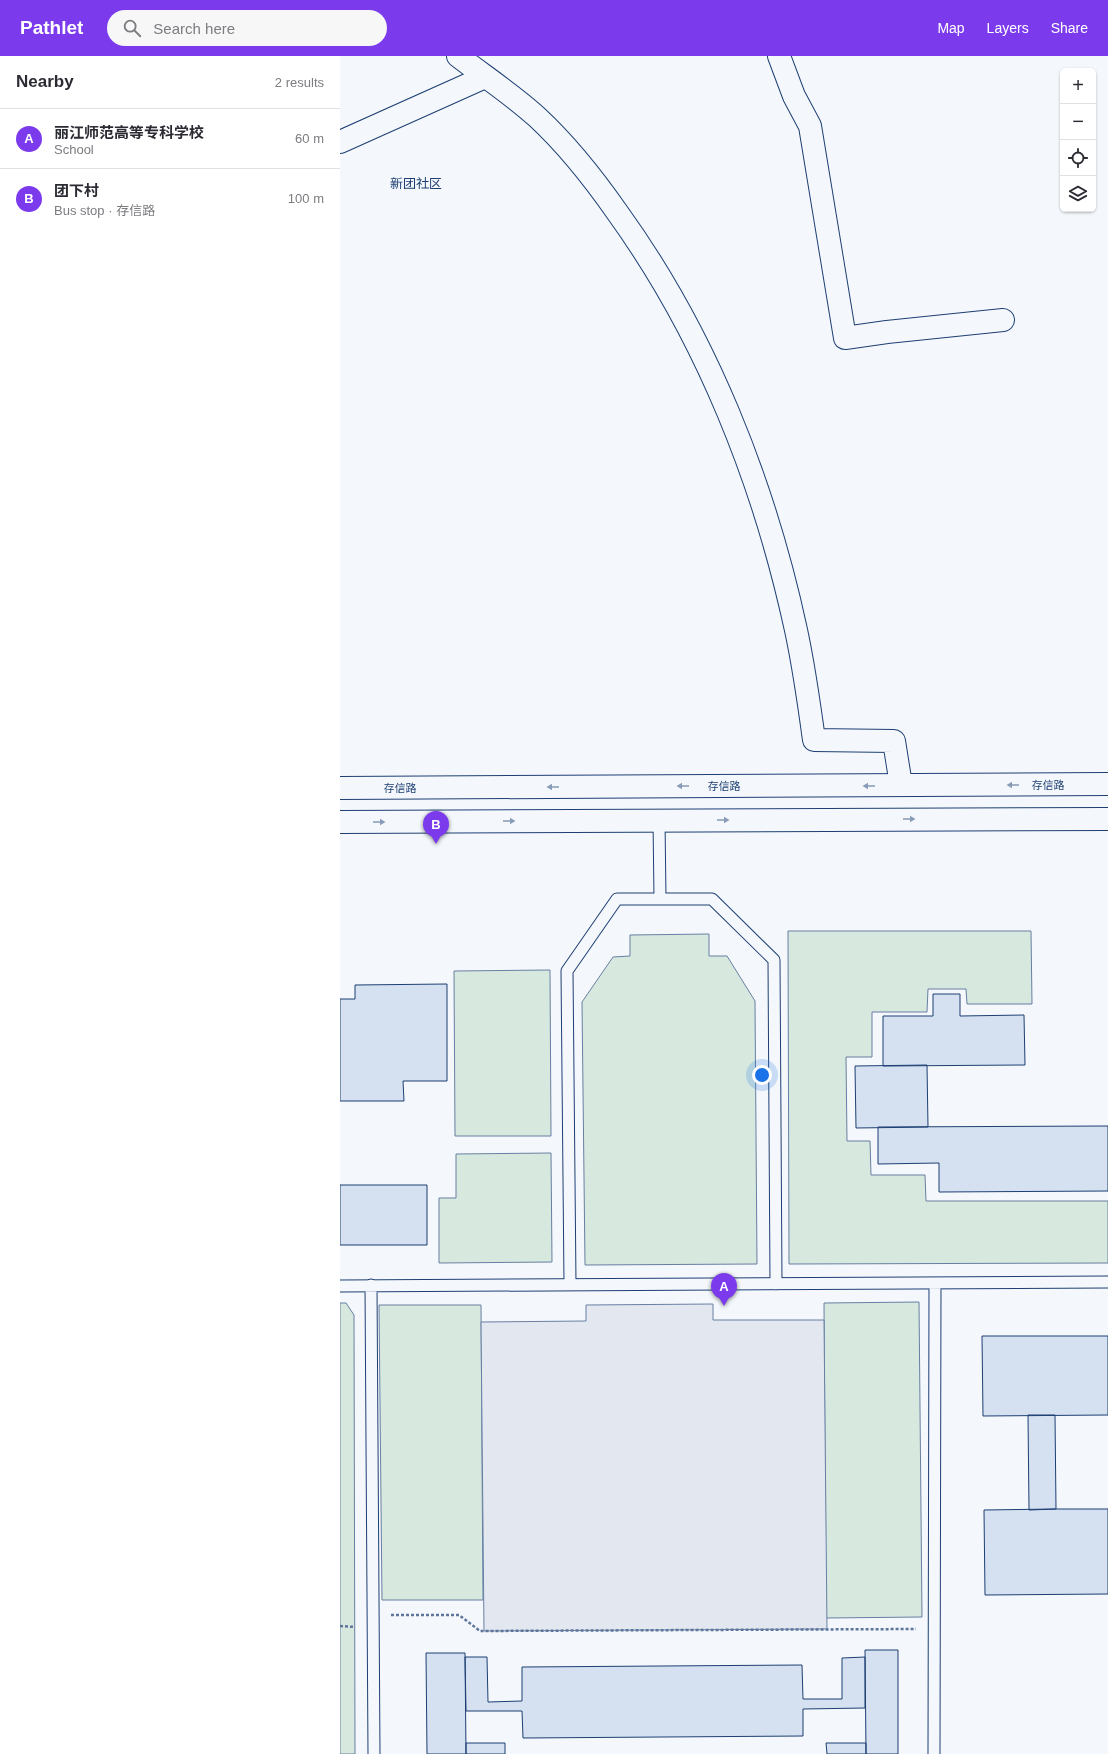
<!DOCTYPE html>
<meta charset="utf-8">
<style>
body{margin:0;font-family:Helvetica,"Noto Sans SC",sans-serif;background:#f7f7f7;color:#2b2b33}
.controls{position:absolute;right:12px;top:12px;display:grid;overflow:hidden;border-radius:6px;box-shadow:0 1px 3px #0004}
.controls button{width:36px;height:36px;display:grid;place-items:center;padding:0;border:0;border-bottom:1px solid #e1e1e2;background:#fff;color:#2b2b33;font:20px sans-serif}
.you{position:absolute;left:422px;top:1019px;width:14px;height:14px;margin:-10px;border:3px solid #fff;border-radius:50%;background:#1a73e8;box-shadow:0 0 0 6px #1a73e833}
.badge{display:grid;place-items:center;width:26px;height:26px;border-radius:50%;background:#7c3aed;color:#fff;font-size:13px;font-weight:700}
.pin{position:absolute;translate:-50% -33px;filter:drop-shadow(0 1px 2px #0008)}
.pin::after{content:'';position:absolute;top:21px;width:14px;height:12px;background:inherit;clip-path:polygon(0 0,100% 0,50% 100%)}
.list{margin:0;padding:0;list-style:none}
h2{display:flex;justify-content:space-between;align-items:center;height:52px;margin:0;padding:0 16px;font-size:17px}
h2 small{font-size:13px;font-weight:400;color:#7c7c81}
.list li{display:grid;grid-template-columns:26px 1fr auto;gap:12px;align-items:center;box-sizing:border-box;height:60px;padding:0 16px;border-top:1px solid #e1e1e2}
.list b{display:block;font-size:15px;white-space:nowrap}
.list p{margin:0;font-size:13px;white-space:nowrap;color:#7c7c81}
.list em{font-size:13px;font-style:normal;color:#7c7c81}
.icon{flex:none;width:22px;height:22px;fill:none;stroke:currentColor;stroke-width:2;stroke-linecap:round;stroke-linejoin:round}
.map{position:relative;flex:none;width:768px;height:1698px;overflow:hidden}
header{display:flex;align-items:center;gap:24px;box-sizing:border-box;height:56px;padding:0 20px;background:#7c3aed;color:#fff}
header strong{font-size:19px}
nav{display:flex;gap:22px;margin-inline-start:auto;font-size:14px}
.search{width:280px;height:36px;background:#f7f7f7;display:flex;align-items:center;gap:10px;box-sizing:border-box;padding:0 14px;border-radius:22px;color:#7c7c81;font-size:15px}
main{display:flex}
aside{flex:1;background:#fff}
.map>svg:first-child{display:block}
.green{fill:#d7e8df;stroke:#687fa3}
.parking{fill:#e3e8f0;stroke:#687fa3}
.building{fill:#d5e0f0;stroke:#1d3f73}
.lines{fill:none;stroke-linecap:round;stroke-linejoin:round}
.lane-casing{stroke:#1d3f73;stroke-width:13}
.street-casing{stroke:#1d3f73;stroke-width:24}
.secondary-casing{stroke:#1d3f73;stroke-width:24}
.path{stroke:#5e769c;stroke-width:2.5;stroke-dasharray:3 2;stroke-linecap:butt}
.lane{stroke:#f4f7fb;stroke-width:11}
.street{stroke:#f4f7fb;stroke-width:22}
.secondary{stroke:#f4f7fb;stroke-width:22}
.oneway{fill:#889bb7}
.labels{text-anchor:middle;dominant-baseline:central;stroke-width:3;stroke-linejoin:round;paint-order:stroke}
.street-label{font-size:11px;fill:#1d3f73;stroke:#f4f7fb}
.quarter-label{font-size:13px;fill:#1d3f73;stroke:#f4f7fb}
</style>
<header>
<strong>Pathlet</strong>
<div class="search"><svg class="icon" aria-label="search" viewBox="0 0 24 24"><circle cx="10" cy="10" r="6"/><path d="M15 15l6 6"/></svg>Search here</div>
<nav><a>Map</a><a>Layers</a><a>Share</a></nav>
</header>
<main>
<aside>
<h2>Nearby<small>2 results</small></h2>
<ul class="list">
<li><span class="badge">A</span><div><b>丽江师范高等专科学校</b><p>School</p></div><em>60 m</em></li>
<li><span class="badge">B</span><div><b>团下村</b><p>Bus stop · 存信路</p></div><em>100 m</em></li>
</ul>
</aside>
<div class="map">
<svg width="768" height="1698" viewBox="0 0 768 1698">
<rect width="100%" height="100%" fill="#f4f7fb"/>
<path class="green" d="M448 875H691L692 948H627L626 933H588L587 956H532V1001H506L507 1085H530L531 1119H585L586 1145H768V1207L449 1208Z
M369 878V900H387L415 945 417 1208 245 1209 242 946 273 901 290 900V879Z
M210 914 211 1080H115L114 915Z
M211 1097 212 1206 99 1207V1142H116V1098Z
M579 1246 582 1561 486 1562 484 1247Z
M0 1247H6L14 1259 15 1698H0Z
M39 1249H141L143 1544H42Z"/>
<path class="parking" d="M373 1248V1264H484L487 1573 144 1575 141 1266 246 1265V1249Z"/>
<path class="building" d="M107 928V1025H63L64 1045H0V943H15V929Z
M593 938H620V960L684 959 685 1009 543 1010V960H593Z
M587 1009 588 1071 516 1072 515 1010Z
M768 1070V1135L599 1136V1107L538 1108V1071Z
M0 1129H87V1189H0Z
M642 1280H768V1359L643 1360Z
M688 1359H715L716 1453 689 1454Z
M716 1453H768V1538L645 1539 644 1454Z
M525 1594H558V1698H526Z
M86 1597H125L126 1698H87Z
M125 1601H147L148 1646 182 1645V1611L462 1609 463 1643H502V1602L525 1601V1652L463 1653V1680L183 1682 182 1655H126Z
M126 1687H165V1698H126Z
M486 1687H526V1698H487Z"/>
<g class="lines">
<g class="lane-casing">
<path id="lane" d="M319 764 320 843
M230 1228 227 915 277 843H372L434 904 436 1228
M31 1229 34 1698
M0 1230 768 1226
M594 1698 595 1227"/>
</g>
<g class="street-casing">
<path id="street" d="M118 0C144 20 173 39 197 61 226 88 254 123 277 156 366 279 424 426 456 574 464 611 469 647 474 684L554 685 561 729
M439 0 454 40 470 70 505 282 547 276 663 264
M0 86 145 21"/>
</g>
<g class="secondary-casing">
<path id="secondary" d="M0 732 768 728
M0 766 768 763"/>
</g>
<path class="path" d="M51 1559H119L140 1575 576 1573
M0 1570 15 1571"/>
<use href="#lane" class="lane"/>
<use href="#street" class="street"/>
<use href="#secondary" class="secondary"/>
</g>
<defs><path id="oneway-solid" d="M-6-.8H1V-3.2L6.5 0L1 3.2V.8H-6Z"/></defs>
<g class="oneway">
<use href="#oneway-solid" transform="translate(673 729) rotate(180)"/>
<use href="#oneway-solid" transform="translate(343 730) rotate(180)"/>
<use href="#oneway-solid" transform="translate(529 730) rotate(180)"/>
<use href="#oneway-solid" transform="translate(213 731) rotate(180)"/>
<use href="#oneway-solid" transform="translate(569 763)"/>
<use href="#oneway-solid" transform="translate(383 764)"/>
<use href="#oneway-solid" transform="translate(169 765)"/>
<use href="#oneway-solid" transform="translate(39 766)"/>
</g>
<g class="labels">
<g class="street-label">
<text x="708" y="729">存信路</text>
<text x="384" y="730">存信路</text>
<text x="60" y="732">存信路</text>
</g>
<g class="quarter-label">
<text x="76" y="127">新团社区</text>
</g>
</g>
</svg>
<div class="controls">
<button>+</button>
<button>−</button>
<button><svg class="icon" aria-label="locate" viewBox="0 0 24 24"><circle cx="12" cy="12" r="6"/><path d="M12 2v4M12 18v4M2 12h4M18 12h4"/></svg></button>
<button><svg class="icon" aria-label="layers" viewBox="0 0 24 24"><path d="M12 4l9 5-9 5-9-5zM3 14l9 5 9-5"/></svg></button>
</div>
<div class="you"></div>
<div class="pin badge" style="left:384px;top:1250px">A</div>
<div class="pin badge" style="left:96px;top:788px">B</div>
</div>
</main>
